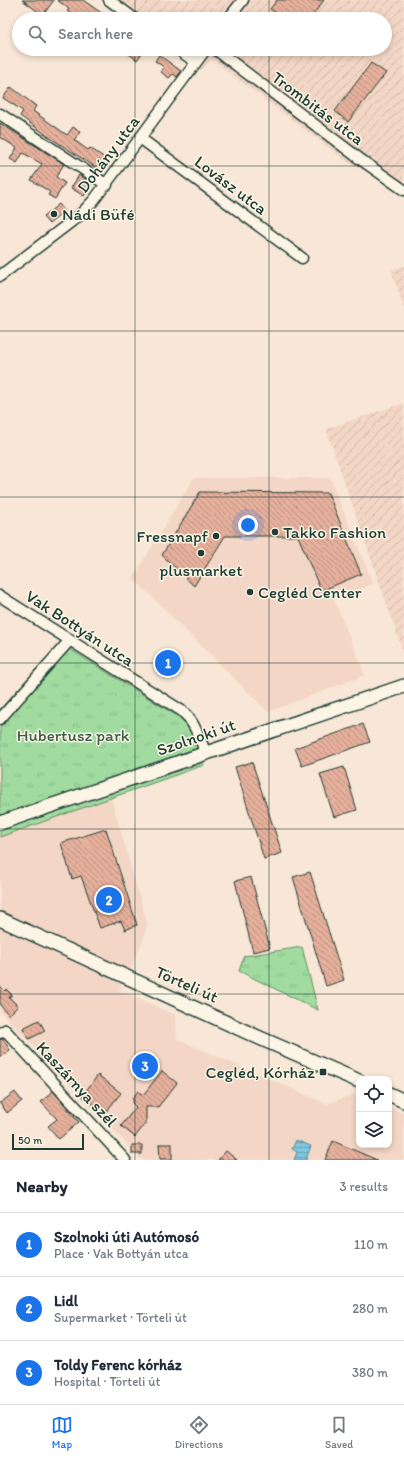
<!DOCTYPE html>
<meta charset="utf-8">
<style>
body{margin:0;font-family:Itim,sans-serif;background:#f6f6f7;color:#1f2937}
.controls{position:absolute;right:12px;bottom:12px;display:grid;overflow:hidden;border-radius:8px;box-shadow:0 2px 6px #0003}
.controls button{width:36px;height:36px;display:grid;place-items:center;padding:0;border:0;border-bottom:1px solid #e0e1e3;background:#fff;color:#1f2937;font:20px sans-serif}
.scale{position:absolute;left:12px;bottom:10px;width:72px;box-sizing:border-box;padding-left:4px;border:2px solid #1f3d34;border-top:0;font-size:11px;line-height:14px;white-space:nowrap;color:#1f3d34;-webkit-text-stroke:3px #fcf5e5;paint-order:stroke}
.you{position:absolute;left:248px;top:525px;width:14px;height:14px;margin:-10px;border:3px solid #fff;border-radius:50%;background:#1a73e8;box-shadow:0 0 0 6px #1a73e833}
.badge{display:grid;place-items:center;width:26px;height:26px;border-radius:50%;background:#1a73e8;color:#fff;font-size:13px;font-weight:700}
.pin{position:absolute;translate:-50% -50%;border:2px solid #fff;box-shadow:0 1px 4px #0006}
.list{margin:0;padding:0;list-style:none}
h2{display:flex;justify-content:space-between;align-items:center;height:52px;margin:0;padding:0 16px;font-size:17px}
h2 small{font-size:13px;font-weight:400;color:#747a83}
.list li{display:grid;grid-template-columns:26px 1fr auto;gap:12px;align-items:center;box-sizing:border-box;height:64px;padding:0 16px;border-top:1px solid #e0e1e3}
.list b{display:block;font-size:15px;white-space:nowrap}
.list p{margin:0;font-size:13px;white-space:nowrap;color:#747a83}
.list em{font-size:13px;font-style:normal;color:#747a83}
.icon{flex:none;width:22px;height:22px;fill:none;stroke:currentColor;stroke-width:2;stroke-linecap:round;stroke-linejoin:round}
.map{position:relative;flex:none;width:404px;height:1160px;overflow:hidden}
.search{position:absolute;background:#fff;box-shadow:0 2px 6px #0003;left:12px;right:12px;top:12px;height:44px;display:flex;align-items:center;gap:10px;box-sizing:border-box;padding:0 14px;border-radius:22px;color:#747a83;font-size:15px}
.sheet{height:244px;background:#fff}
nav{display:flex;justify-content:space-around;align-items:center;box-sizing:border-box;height:56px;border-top:1px solid #e0e1e3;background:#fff;font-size:11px;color:#747a83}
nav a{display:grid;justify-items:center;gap:2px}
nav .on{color:#1a73e8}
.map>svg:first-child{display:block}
.built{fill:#f3d6c5}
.industrial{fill:url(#industrial-furrows)}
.park{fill:url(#park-tufts);stroke:#608c6a}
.water{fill:url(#water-rules);stroke:#598f9b}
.building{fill:url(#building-back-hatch);stroke:#1f3d34}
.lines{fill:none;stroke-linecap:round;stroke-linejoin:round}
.minor-casing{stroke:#1f3d34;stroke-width:13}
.major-casing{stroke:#1f3d34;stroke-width:16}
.minor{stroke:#fcf5e5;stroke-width:10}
.major{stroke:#fcf5e5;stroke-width:13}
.grid{fill:none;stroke:#1f3d34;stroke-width:1;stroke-opacity:0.55}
.poi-dot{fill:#1f3d34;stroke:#fcf5e5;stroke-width:1.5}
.labels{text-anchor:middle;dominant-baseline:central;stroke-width:3;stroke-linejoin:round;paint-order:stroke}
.street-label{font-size:17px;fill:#1f3d34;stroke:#fcf5e5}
.poi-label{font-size:17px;fill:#1f3d34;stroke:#fcf5e5;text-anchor:start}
.park-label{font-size:17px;fill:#395d4a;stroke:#fcf5e5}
</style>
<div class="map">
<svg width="404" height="1160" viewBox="0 0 404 1160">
<defs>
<pattern id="industrial-furrows" width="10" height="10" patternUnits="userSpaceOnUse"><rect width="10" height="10" fill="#f3d6c5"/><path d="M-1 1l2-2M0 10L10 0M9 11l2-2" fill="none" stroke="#d0b9aa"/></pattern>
<pattern id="park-tufts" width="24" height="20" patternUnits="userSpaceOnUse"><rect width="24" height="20" fill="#a1dba0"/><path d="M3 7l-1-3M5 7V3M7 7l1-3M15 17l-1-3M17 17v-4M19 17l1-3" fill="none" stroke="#8abd8a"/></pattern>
<pattern id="water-rules" width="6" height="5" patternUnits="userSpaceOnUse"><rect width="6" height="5" fill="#7fc6df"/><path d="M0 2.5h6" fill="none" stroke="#67a2b6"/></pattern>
<pattern id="building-back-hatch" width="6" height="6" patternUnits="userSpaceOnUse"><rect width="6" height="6" fill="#e6b09c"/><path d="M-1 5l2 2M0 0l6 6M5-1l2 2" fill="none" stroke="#ba9080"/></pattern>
</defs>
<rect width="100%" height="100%" fill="#f8e7d6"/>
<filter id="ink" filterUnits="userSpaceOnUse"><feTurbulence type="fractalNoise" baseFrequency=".025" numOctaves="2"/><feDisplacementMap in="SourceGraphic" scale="8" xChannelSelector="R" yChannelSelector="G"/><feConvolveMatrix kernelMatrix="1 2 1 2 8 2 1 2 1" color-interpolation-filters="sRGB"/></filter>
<g filter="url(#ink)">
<path class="built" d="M194 478H330L373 584 334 599 365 675 268 712 133 578Z
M111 797 147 923 144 938 130 970 119 990 175 1015 177 1039 327 1104 357 1093 359 1094V1145H389V1107L404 1114V1160H142L0 1011V837Z"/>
<path class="industrial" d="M103 0H404V188L352 165 211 59 201 70 171 49H385V19H129Z
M404 266V309L391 270Z
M404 403V654L326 429Z"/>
<path class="park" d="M60 643 185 721 193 736 204 765 0 837V709Z
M302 947 318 1010 239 971 244 956Z"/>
<path class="water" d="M296 1140 311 1146 306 1160H294L297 1152 292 1149Z"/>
<path class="building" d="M22 0H54L43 15Z
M57 0H83L110 19H79L67 11 69 9Z
M277 0H324L310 19H284L270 9Z
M122 49H145L137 60Z
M159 55 181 71 177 77 173 74 169 78 161 72 164 67 155 61Z
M371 63 386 73 348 122 335 111Z
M11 87 36 106 33 111 67 135 73 127 80 132 74 140 88 150 90 148 108 160 101 171 52 139 20 116 23 111 3 98Z
M0 123 64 164 56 177 65 183 55 199 48 195 50 192 31 180 42 164 23 153 17 163 10 159 17 148 0 137Z
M79 175 92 183 84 196 71 188Z
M59 204 65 211 49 224 43 217Z
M200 492 328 493 361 574 321 591 298 536H225L194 586 162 555Z
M164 653 178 666 171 674 157 660Z
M363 724 370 742 302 766 295 748Z
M252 762 282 853 264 859 235 767Z
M344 767 357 810 334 817 320 774Z
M106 829 137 925 125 930 121 921 100 928 81 876 72 879 61 843Z
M310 872 344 980 326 986 293 877Z
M251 877 270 948 253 952 235 881Z
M0 986 5 991 6 989 12 995 9 997 18 1006 9 1015 0 1005Z
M39 1020 45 1031 29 1039 23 1028Z
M0 1039H3L10 1050 0 1057Z
M162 1071 177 1083 158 1107H146V1123L135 1137 121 1126 136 1107 132 1103 134 1100 132 1099 138 1091 143 1095Z
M98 1075 121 1093 105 1113 82 1096Z
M53 1091 79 1122 59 1139 48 1126 57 1119 41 1102Z
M15 1092 22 1101 7 1113 0 1103Z
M333 1141 377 1160H325Z
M159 1144H172V1159H160Z
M132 1145H142V1154H132Z
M226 1151 237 1160H218Z"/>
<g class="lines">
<g class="minor-casing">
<path id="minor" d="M109 0 135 19
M228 19 243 0
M177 49 196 62
M215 49 360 159 404 190
M0 114 107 185
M140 138 302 258
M0 276 80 215 94 200 206 49
M0 596 182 711C195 722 199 738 206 753
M0 719 70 640
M0 1033 5 1030 125 1160"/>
</g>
<g class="major-casing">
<path id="major" d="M0 823 404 686
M0 919 262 1039 359 1081
M389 1094 404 1101"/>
</g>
<use href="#minor" class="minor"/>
<use href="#major" class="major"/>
</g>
</g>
<path class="grid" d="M135 0V19M269 0V19M135 49V1160M269 49V1160M0 166H404M0 331H404M0 497H404M0 663H404M0 829H404M0 994H404"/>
<g class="poi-dot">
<circle cx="54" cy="214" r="4"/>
<circle cx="275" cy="532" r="4"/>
<circle cx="216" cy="536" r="4"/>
<circle cx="201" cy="553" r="4"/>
<circle cx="250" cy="592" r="4"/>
<rect x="319" y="1068" width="8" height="8" rx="2"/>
</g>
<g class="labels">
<g class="street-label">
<text transform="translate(318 108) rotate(37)">Trombitás utca</text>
<text transform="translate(108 154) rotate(-53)">Dohány utca</text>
<text transform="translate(231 185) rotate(37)">Lovász utca</text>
<text transform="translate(80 628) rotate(33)">Vak Bottyán utca</text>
<text transform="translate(196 737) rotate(-19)">Szolnoki út</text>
<text transform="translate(187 984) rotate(24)">Törteli út</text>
<text transform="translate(77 1084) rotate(47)">Kaszárnya szél</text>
</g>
<g class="poi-label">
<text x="62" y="214">Nádi Büfé</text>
<text x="283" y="532">Takko Fashion</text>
<text x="208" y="536" text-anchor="end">Fressnapf</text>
<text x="201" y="570" text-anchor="middle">plusmarket</text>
<text x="258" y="592">Cegléd Center</text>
<text x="315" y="1072" text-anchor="end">Cegléd, Kórház</text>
</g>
<g class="park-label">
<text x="73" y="735">Hubertusz park</text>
</g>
</g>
</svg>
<div class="controls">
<button><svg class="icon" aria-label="locate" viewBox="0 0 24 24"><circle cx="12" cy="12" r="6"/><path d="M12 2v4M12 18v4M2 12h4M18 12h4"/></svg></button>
<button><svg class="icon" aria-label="layers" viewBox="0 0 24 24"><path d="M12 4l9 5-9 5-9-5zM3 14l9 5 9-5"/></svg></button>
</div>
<div class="scale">50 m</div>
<div class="you"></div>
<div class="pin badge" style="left:168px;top:663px">1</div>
<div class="pin badge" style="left:109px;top:900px">2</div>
<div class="pin badge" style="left:145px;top:1066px">3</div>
<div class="search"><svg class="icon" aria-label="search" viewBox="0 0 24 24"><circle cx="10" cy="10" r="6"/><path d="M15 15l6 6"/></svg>Search here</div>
</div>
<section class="sheet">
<h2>Nearby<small>3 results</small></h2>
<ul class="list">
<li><span class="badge">1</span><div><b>Szolnoki úti Autómosó</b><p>Place · Vak Bottyán utca</p></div><em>110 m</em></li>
<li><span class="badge">2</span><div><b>Lidl</b><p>Supermarket · Törteli út</p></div><em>280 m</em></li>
<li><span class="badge">3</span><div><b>Toldy Ferenc kórház</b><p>Hospital · Törteli út</p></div><em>380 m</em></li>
</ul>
</section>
<nav>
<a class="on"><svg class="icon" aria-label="map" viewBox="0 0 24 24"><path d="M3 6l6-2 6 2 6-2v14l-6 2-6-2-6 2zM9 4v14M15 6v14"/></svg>Map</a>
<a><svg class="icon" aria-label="directions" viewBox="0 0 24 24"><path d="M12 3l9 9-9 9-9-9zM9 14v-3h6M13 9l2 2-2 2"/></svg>Directions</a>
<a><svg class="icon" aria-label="saved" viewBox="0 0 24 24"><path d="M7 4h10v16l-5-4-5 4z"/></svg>Saved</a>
</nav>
